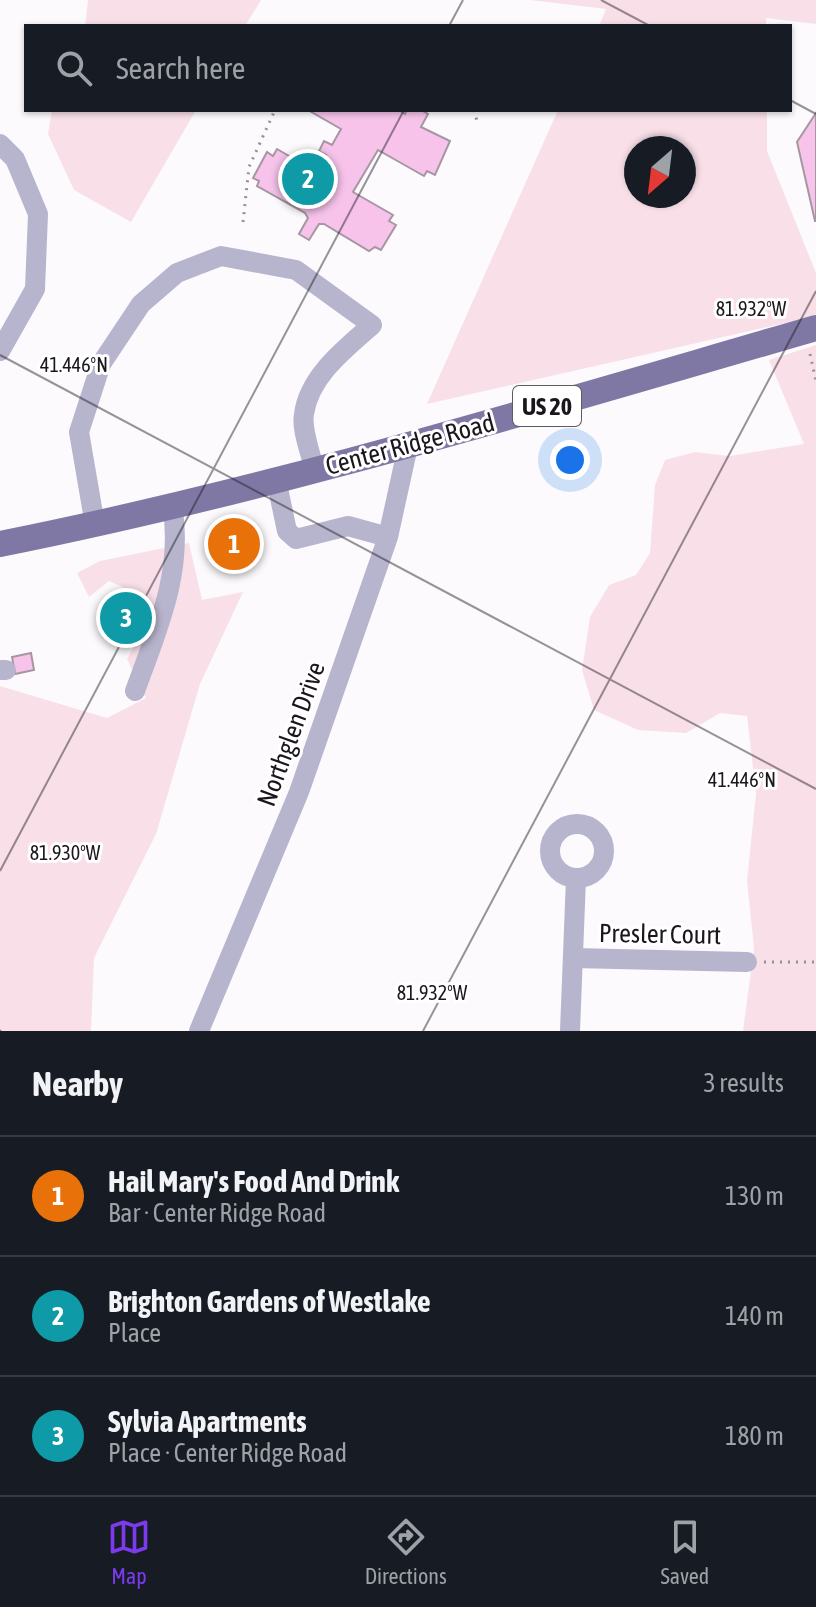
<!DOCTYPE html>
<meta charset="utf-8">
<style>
body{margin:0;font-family:"Asap Condensed",sans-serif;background:#20242c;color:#f1f3f6}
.compass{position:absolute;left:624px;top:136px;width:72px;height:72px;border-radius:50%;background:#171b24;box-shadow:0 2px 6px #0004;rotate:208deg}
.you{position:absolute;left:570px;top:460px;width:28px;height:28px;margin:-20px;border:6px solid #fff;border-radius:50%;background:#1a73e8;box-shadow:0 0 0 12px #1a73e833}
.badge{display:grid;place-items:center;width:52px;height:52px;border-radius:50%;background:#7c3aed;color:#fff;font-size:26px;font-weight:700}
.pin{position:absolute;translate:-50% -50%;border:4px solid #fff;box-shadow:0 2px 8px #0006}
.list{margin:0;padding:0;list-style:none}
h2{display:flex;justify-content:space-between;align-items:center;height:104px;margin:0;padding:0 32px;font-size:34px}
h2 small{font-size:26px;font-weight:400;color:#9ea1a6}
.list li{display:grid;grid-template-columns:52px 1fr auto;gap:24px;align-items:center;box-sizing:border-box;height:120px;padding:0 32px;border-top:2px solid #363941}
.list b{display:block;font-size:30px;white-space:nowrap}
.list p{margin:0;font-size:26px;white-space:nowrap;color:#9ea1a6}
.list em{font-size:26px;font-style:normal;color:#9ea1a6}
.icon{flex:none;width:44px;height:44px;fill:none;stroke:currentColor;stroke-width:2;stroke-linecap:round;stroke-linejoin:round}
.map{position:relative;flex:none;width:816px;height:1031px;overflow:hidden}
.search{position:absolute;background:#171b24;box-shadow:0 2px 6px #0004;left:24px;right:24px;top:24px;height:88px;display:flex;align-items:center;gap:20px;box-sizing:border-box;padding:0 28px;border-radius:0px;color:#9ea1a6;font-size:30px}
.sheet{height:464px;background:#171b24}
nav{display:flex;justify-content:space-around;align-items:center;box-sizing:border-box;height:112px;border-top:2px solid #363941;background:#171b24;font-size:22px;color:#9ea1a6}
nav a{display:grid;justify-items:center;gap:4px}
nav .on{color:#7c3aed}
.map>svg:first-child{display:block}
.green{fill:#f9e0e8;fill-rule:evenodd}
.building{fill:#f7c3eb;stroke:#a696a2;stroke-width:2}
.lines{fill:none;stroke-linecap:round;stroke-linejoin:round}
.path{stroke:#949196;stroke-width:3;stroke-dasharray:2 6;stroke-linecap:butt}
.minor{stroke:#b7b4cd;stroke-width:20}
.major{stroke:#8078a4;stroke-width:26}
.ticks{fill:none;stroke:#1a161c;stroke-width:2;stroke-opacity:0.45}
.labels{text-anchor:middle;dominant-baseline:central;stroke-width:6;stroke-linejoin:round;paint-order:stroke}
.shield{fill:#fff;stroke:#5f5c60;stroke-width:2}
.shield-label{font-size:24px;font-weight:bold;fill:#1a161c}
.street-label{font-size:26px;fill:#1a161c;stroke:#fff}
.ticks-label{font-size:20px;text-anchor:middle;fill:#1a161c;stroke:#fff;stroke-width:6;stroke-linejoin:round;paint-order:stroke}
</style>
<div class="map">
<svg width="816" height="1031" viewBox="0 0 816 1031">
<rect width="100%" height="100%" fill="#fcfafd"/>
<path class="green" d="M88 0H261L245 26H85Z
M530 0H816V24L766 18V26H599L606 9Z
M52 110H196L131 222 74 190 48 134Z
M558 110H767V151L816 273V316L427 404ZM636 148H684V196H636Z
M816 345V1031H743L754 948 747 881 756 794 747 716 720 713 686 733 638 730 594 710 582 670 590 617 609 585 636 575 650 553 655 485 665 460 695 452 729 456 804 444 769 360Z
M189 543 202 600 243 592 200 684 156 834 94 958 91 1031H0V686L107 718 146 698 127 659 135 645 144 597 109 581 89 597 77 573 100 561Z"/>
<path class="building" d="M308 110H399L405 114 407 110H421L428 114 421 127 450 141 435 175 427 171 424 176 378 150 353 192 393 215 389 221 396 225 381 250 375 247 369 251 324 224H319L309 240 299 234 308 218 305 213 257 186 259 181 253 178 267 152 273 156 277 149 317 172 326 155 319 151 324 141 332 145 341 129Z
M816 113V221H815L797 142Z
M240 527 248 555 228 561 220 533Z
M111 601 148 612 140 635 104 624Z
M31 653 34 670 15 674 12 657Z"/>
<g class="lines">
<path class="path" d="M474 110 478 125
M243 222 249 167 275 110
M810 354 816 381
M764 962H816"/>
<path class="minor" d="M0 144 15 159 38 214 35 289 0 351
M276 479 287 531 296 539 348 526 388 537
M95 525 79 432 101 364 141 304 177 273 221 256 296 270 372 325C346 348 309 376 304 414 301 430 311 453 314 469
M0 670H6
M135 691C157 630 184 571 172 505
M550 851a27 27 0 1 1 54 0a27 27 0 1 1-54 0Z
M573 958 747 962
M199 1031 299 792 388 537 408 446
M570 1031 576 878"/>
<path class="major" d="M0 544C276 489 546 406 816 328"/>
</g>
<path class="ticks" d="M601 0 650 26M449 26 463 0M790 100 816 114M0 355 816 789M0 871 404 110M0 1030 1 1031M423 1031 816 291"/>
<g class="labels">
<rect class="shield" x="513" y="386" width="68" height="40" rx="6"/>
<g class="shield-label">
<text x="547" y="406">US 20</text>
</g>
<g class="street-label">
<text transform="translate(410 444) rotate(-15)">Center Ridge Road</text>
<text transform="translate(291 734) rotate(-70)">Northglen Drive</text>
<text transform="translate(660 934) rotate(1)">Presler Court</text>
</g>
</g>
<g class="ticks-label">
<text x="751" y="316">81.932°W</text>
<text x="74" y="372">41.446°N</text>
<text x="742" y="787">41.446°N</text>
<text x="65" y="860">81.930°W</text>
<text x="432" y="1000">81.932°W</text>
</g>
</svg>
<svg class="compass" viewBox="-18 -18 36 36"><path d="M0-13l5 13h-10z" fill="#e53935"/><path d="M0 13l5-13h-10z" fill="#9ea1a6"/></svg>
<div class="you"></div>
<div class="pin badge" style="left:234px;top:544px;background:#e8710a">1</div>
<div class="pin badge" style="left:308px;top:179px;background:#0f9aa8">2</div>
<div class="pin badge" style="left:126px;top:618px;background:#0f9aa8">3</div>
<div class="search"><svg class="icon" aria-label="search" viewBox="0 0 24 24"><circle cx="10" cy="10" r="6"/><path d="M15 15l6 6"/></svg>Search here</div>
</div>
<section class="sheet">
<h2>Nearby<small>3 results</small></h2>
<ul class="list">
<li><span class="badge" style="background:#e8710a">1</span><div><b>Hail Mary's Food And Drink</b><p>Bar · Center Ridge Road</p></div><em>130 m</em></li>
<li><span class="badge" style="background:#0f9aa8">2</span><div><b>Brighton Gardens of Westlake</b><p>Place</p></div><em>140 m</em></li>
<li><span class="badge" style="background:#0f9aa8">3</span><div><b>Sylvia Apartments</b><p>Place · Center Ridge Road</p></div><em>180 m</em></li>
</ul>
</section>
<nav>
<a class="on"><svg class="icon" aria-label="map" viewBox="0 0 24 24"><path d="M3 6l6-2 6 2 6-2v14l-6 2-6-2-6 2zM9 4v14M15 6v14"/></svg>Map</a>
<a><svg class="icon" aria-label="directions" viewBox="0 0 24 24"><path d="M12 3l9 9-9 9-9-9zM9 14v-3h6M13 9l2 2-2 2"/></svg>Directions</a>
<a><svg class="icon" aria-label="saved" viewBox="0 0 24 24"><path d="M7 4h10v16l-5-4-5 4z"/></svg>Saved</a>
</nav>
